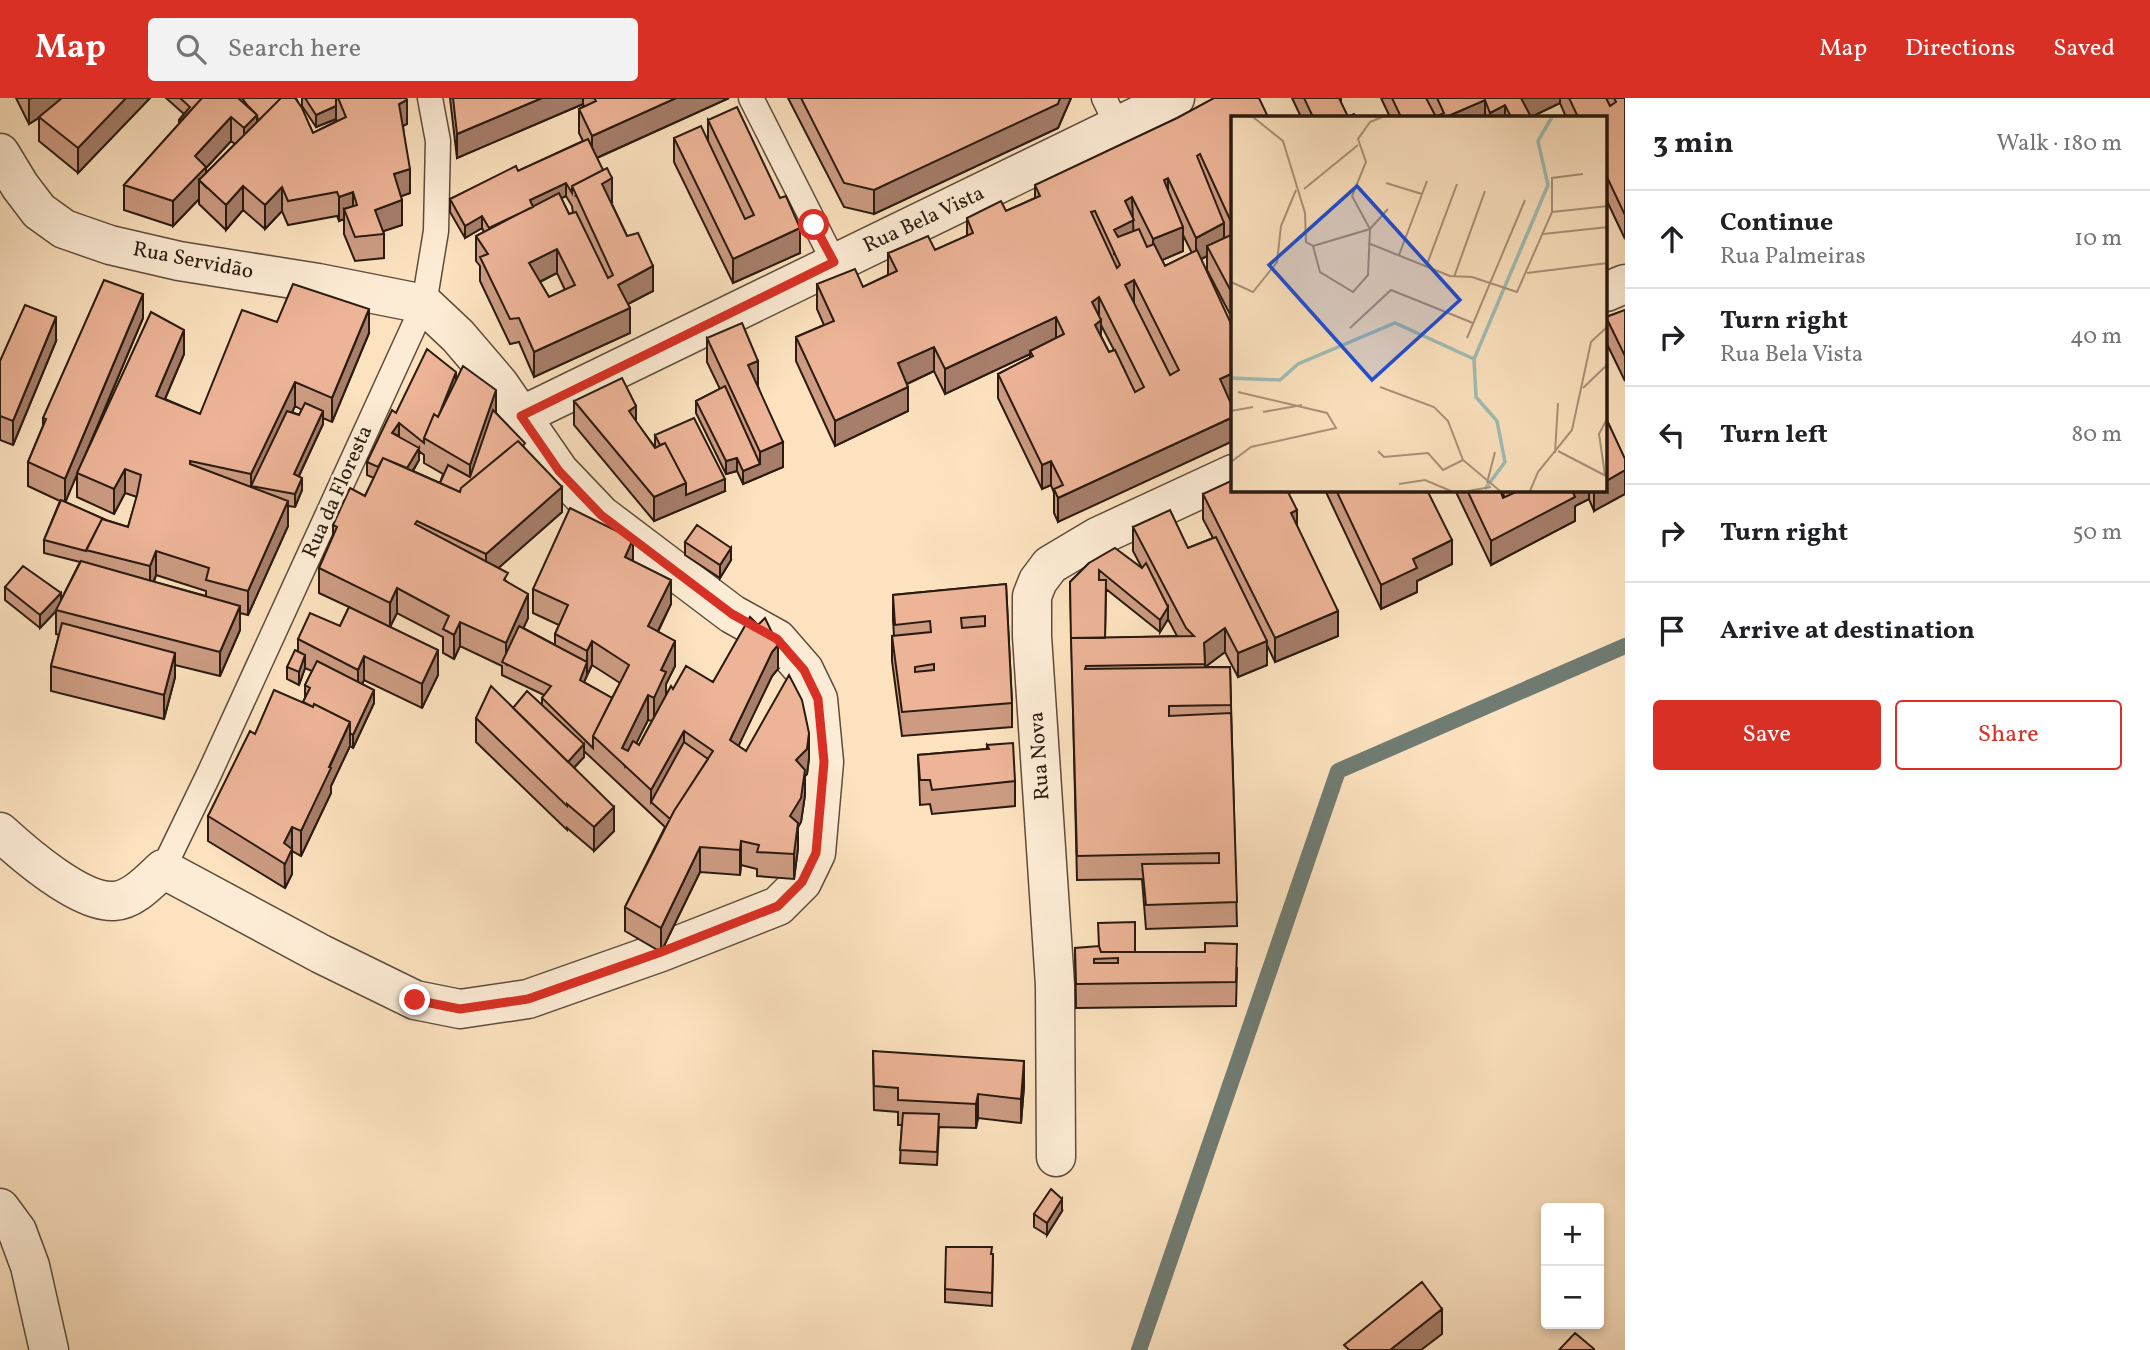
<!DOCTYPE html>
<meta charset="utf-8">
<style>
body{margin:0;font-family:Vollkorn,serif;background:#f2f2f2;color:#202124}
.controls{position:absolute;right:21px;bottom:21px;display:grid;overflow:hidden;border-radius:7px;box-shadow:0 4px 10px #0003}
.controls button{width:63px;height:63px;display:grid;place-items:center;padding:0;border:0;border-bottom:2px solid #e0e0e0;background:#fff;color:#202124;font:35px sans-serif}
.stop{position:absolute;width:21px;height:21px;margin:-16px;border:5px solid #d93025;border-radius:50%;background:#fff}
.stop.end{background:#d93025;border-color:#fff;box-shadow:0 2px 7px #0008}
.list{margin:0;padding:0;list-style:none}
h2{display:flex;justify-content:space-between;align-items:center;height:91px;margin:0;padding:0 28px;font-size:30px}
h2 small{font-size:23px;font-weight:400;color:#757577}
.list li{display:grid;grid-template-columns:46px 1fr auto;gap:21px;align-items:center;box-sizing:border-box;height:98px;padding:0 28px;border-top:2px solid #e0e0e0}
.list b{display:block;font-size:26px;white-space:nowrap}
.list p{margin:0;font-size:23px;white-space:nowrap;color:#757577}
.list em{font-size:23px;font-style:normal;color:#757577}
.actions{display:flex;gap:14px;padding:21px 28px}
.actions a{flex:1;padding:16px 0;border:2px solid #d93025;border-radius:7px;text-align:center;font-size:24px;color:#d93025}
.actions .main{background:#d93025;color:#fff}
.icon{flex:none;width:38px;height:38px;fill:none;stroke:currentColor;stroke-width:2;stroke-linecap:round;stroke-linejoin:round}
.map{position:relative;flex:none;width:1625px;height:1252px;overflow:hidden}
header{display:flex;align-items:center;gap:42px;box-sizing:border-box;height:98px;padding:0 35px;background:#d93025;color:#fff}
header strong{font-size:33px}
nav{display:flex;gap:38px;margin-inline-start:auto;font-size:24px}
.search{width:490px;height:63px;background:#f2f2f2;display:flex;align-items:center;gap:18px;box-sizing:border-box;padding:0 24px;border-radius:7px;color:#757577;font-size:26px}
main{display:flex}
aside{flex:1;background:#fff}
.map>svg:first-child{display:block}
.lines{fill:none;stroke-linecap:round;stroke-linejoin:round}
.stream{stroke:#707c73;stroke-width:16}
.lane-casing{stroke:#5e4c3c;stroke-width:27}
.street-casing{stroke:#5e4c3c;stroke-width:41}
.lane{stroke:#fdecd5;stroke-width:24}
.street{stroke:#fdecd5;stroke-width:38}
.wall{fill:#cc9b82;stroke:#2a1a10;stroke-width:2;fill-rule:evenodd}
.shaded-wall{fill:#a67e6a;stroke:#2a1a10;stroke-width:2}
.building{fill:#edb497;stroke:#2a1a10;stroke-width:2;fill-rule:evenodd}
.route{stroke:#d93025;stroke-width:9}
.labels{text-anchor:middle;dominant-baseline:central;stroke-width:6;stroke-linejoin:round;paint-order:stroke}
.street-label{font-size:21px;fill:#2a1a10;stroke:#fdecd5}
.inset-river{fill:none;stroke:#9fbdb5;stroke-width:3.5}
.inset-road{fill:none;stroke:#a89279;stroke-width:2}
.view{fill:#1d4ed8;fill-opacity:0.15;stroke:#1d4ed8;stroke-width:3.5}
.inset-edge{fill:none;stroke:#2a1a10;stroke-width:3.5}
</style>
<header>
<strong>Map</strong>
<div class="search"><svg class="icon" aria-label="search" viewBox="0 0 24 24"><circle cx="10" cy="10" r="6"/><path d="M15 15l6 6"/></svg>Search here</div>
<nav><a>Map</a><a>Directions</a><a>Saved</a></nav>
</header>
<main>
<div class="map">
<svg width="1625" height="1252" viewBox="0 0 1625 1252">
<rect width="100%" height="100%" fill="#fce2bf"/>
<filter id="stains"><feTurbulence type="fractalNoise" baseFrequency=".00286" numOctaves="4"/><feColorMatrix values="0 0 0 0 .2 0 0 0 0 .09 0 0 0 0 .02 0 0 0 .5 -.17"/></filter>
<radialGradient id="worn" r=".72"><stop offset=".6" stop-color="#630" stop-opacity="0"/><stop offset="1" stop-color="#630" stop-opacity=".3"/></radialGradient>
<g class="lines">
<path class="stream" d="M1139 1252 1338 673 1625 548"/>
<g class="lane-casing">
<path id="lane" d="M751 0 834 164
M1104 0 1118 29
M163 771 209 676 424 206 436 133 438 43 430 0"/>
</g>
<g class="street-casing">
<path id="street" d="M0 55 20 88 39 113 64 131 110 147 179 163 318 185 424 206 458 238 499 286 559 373 601 417 732 516 777 541 804 572 818 601 824 664 816 755 802 784 778 808 661 854 528 901 460 911 415 902 321 856 163 771C150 783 133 802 114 803 80 805 24 756 0 734
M1606 194 1625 186
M521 318 1175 0
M1056 1059 1055 887 1032 538V498L1038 483 1050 467 1097 439 1233 376
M0 1110 17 1133 30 1168 49 1252"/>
</g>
<use href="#lane" class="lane"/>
<use href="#street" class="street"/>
</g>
<path class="wall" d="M16 0H150L78 75 39 43V20L29 26Z
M166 0H296L313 35 337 23 336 21 316 29 302 8V0H406L407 26 403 28 410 95 401 98 402 127 383 133 384 136V160L355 163 344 136V121L339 123 337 118 288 127 282 113 265 131 243 112 226 132 199 106V101L173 128 124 112V87L179 26V22L184 16ZM231 43 235 46 206 75V70Z
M450 0H729L597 60 612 104H611L653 193 628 206 630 235 534 279 519 244 510 246 480 183V168L476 163V138L484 134 482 130 465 140 450 114V101L518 73 583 43 579 35V11L584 8 583 6 457 60ZM566 98 572 108 573 115 569 116 561 100ZM557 175 565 192 549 199 540 184Z
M788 0H1071L1058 30 874 116 844 109Z
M1292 0H1341V5L1348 19H1356H1301Z
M1381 0H1625V141L1606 101V19H1566L1560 5 1531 19H1390Z
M1233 19V222L1207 172V158L1201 161 1229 301 1058 424 1054 415V395L1051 387 1042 391 998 300V276L1030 260V256L945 296 934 273 907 286 908 313 835 348 796 263V239L824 227 817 211V186L863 189 888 177V155L935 152 967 138V120L1006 113 1035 100V87ZM1183 137 1192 155 1165 168 1162 162 1183 153ZM1101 227 1114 252 1109 254 1101 238Z
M708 22 800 155 733 185 674 64V40L708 43Z
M1625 212V283L1606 244V219Z
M143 220 80 369 184 256 165 301 200 316 277 224 369 235 332 324 323 320V326L299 378 302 392 295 409 288 408V428L248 517 240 515V532L220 578 175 567V579L164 621 51 593V568L59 537 56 536V513L40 530 5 502V489L61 502 80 464 44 455V442L60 403 28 388V364L43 328V320ZM295 308 302 312 299 317 292 314ZM77 375V399L114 416 125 395 137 399 128 429 106 422 65 404ZM156 477 206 493V498L154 484Z
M707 240 758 287V288L783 369 743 386 737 373 726 376 696 315V303L720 291 707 264Z
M56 243 13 347 0 342V263Z
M456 283 496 315 525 351 562 414 498 470 528 520 523 530 555 547V536L559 527 533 515V491L633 463 671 506 658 534 675 568 666 586V597L673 591 778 571 772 578 738 648 746 653 809 660 807 676 805 678V697L801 724 798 729V750L794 781 757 778V771L741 767 740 777 700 774 661 854 625 833V809L665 729 584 653V659L574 670 614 733 594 753 567 730V732L476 644V620L513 610 542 607V600L544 597 502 577V568L460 548 454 561 443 555V539L397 515 390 529 438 577 422 610 364 582 362 586 374 605 353 650 350 648 331 688V695L301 758 292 753V776L285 790 208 743V718L255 636 303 604 305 600V587L312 573 305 570 299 587 287 581V569L298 554V541L340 528 349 509 319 495V470L333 438V427L365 398 374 380 367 377V364L396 315ZM419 353 424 357V365L443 376 440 385 413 373 419 362ZM592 567 620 585 612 600 584 584ZM648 622 652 623 639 647 636 645Z
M574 303 636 324 655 349V337L725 393 654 423 574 327Z
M1325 392H1427L1452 466 1417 483V494L1381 511Z
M1455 392H1500L1503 400H1505L1501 392H1606L1594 413 1589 401 1575 408V423L1491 467Z
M1203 396 1297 428 1338 538 1275 564 1267 547V567L1238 579 1225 554 1205 569H1230L1237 828 1146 831 1142 781 1077 782 1070 484 1089 465 1142 470 1133 453V429L1188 450 1213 440 1203 421ZM1106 491 1160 534 1168 521 1177 538 1105 540Z
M685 444 731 462 720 480 685 457Z
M1006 486 1012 605V629L902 638 892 563V538H894L893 522V497Z
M987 647 1015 683V708L932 716 930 706 920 707 918 657 987 651Z
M1075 850 1135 854 1237 870 1236 908 1076 910Z
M873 953 1024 988 1021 1025 978 1020 976 1030 939 1029 937 1067 900 1065 902 1027H898V1014L874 1012Z
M1062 1113 1047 1137 1034 1129V1116Z
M992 1156H993L992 1208 945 1204V1191Z"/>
<path class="shaded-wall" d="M32 0H69L29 26V1Z
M126 0H150L78 75V50Z
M542 0H583V6L457 60V36Z
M676 0H729L592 62V38Z
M1060 0H1071L1058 30 874 116V92Z
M1521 0H1560V5L1531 19H1521Z
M407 2V26L399 30V6Z
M1485 2V19H1446Z
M1505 7V19H1490V15Z
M336 8V21L316 29V17Z
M257 17V41L244 54V30Z
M231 19V43L206 70V89L199 82V101L173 128V103L195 58Z
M410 71V95L394 101V76Z
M612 80V104L602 110 576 98Z
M1168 80V104L1164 82Z
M566 85V98L533 113 489 143V130L530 102Z
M243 88V112L226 132V107Z
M282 89V113L265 131V107Z
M353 94V118L344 111V121L339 123V99Z
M1132 99 1134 146 1114 156V132L1125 103Z
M402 102V127L375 136V112Z
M482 118V130L465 140V128Z
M1224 125V149L1207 148V158L1196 164V140Z
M1183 129V153L1153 166V141Z
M800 130V155L733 185V161Z
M557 151V175L529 189V165Z
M653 168V193L618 211V187Z
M1134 182V206L1125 187Z
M143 196V220L65 405V381Z
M1099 199V223L1092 204Z
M630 210V235L534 279V254Z
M369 211V235L332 324V300Z
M56 219V243L13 347V323Z
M1056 219V243L1030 253V256L945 296V271Z
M1101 222V247L1095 227Z
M184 232V256L156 322V298Z
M934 249V273L898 290V265Z
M758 263V287L748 291V267Z
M456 274V286L428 343Z
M1233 275V299L1220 306V281Z
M295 284V308L257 389 251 388V400V376Z
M908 289V313L835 348V323Z
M496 292V316L470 391V367Z
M636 308V332L629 313Z
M323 313V326L294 388V376Z
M1233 319V343L1058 424V400Z
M399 325V338L392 335Z
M783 344V369L743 386V373L760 366V354Z
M419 350V362L401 392V380Z
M737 360V373L726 376V363Z
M1051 363V387L1042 391V367Z
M125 371V395L114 416V391Z
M1625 372V396L1594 413V392H1606V383Z
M302 380V392L295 409V396Z
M725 381V393L654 423V399L686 385Z
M562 389V414L486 481V456Z
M1570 392H1589V401L1575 408V423L1491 467V443Z
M288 403V428L248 517V493Z
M1297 412V436L1291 415Z
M633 441V465L625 459Z
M1452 442V466L1417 483V494L1381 511V487L1413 461Z
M731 450V462L720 480V467Z
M156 453V477L150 492V468Z
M671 482V506L648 553V528Z
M397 490V515L390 529V505Z
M61 495V508L56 512V513L40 530V517Z
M528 496V520L507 567 506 566V545Z
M240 508V532L220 578V554Z
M1168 509V521L1160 534V522Z
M1338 513V538L1275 564V540Z
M460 524V548L454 561V537Z
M1225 530V554L1205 569 1204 545Z
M592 543V567L587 577V553Z
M675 543V568L666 586V598L654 624V600L661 572Z
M1267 543V567L1238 579V555Z
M778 547V571L772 578 730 666V642L772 554Z
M438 552V577L422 610V586Z
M175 555V579L164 621V597Z
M305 557V570L299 587V574Z
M364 558V582L358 596V572Z
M587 564V577L580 594V582Z
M374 592V605L353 650V637Z
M648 597V622L625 668 622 650Z
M350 624V648L331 688V695L301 758V733Z
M684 633V657L651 704V692Z
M809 635V660L807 676 805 678V697L801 724 798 729V750L794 781V756L790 718 796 662Z
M584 646V659L562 682V670Z
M614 709V733L594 753V729Z
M292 729V776L285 790 284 745Z
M741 743V767L740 777V752Z
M700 749V774L661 854V830Z
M1024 963V988L1021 1025V1001Z
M978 996V1020L976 1030V1006Z
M1062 1101V1113L1047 1137V1125Z
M1442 1211V1236L1421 1252H1390Z"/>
<path class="building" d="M62 0H126L78 50 39 19Z
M180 0H202L180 24 179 22 190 9Z
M202 0H238L257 17 244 30 231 19 195 58 206 69 173 103 124 87Z
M242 0H281L258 23 257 17 248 8Z
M281 0H295L302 10 313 35 346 19 338 0H406L407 2 399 6 410 71 394 76 402 102 375 112 384 136 355 139 344 111 357 107 353 94 339 99 337 94 288 103 282 89 265 107 243 88 226 107 199 82Z
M305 0H336V8L316 17Z
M453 0H542L457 36Z
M594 0H676L592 38 579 11 596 3Z
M801 0H1060L1058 6 874 92 844 85Z
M1214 0H1259L1268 19H1233V128L1200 56 1197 58 1224 125 1196 140 1168 80 1164 82 1165 85 1183 129 1153 141 1132 99 1125 103 1134 122 1114 132 1118 139 1139 131 1147 149 1154 146 1165 168 1197 152 1233 230V275L1220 281 1233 310V319L1058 400 1054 391 1063 387 1051 363 1042 367 998 276 1033 258 1030 253 1064 236 1056 219 945 271 934 249 898 265 908 289 835 323 796 239 834 223 817 186 855 171 863 189 897 173 888 155 891 154 928 138 935 152 973 135 967 120 1001 103 1006 113 1040 98 1035 87 1177 20ZM1095 113 1120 167 1117 170 1091 114ZM1134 182 1179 272 1170 277 1125 187ZM1099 199 1144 289 1135 294 1115 252 1109 254 1095 227 1101 222 1092 204Z
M1304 0H1339L1348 19 1354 16 1356 19H1313Z
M1392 0H1426L1436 19 1444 15 1437 0H1521L1531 19H1511L1505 7 1490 15 1485 2 1446 19H1401Z
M1569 0H1606L1610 8 1616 4 1614 0H1625V117L1606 77V19H1578Z
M737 9 780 100 786 98 800 130 733 161 674 40 701 28 745 121 754 117 708 22Z
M588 41 603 72 572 88V95L566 85 530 102 533 109 489 130 482 118 465 128 450 101 516 68 518 73Z
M607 70 612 80 602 86 627 138 638 135 653 168 618 187 630 210 534 254 519 220 510 221 480 159 488 156 476 138 559 95 569 116 576 114 608 180 613 177 572 88ZM557 151 575 187 549 199 529 165Z
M1233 136V197L1207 148Z
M104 182 143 196 65 381 28 364 46 321 43 320Z
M293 186 369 211 332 300 295 284 251 376 190 363V366L288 403 248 493 206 482 209 470 156 453 150 468 86 452 102 421 128 429 137 397 141 377 125 371 114 391 77 375 151 214 184 232 156 298 200 316 242 212 277 224Z
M25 207 56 219 13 323 0 318V263Z
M1625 212V258L1606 219Z
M742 225 758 263 748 267 783 344 760 354 707 240Z
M427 251 456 274 438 319 434 316 424 340V345L399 325 392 335 419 350 407 370 383 360 378 369 367 364 392 312 396 315Z
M463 268 496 292 470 367 424 340 434 316 438 319Z
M622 280 636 308 629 313 655 350 665 345 686 385 654 399 574 303Z
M725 288 760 366 743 373 737 360 726 363 696 303Z
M305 305 323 313 294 376 302 380 295 396 251 388 287 313 299 317Z
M493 312 525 345 523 348 518 343 461 390 460 394 440 385 448 367 470 379Z
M694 320 725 381 686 397V385L665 345 660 347 655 337Z
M1606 320 1625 361V372L1606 383Z
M518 343 562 389 486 456 417 423 415 426 508 475 504 482 528 496 506 545 460 524 454 537 443 531 449 518 397 490 390 505 319 470 337 429 333 427 350 390 365 398 383 360 460 394 461 390Z
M1233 382V392H1287L1297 412 1291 415 1338 513 1275 540 1203 396Z
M1336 392H1427L1452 442 1413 461 1417 470 1381 487Z
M1467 392H1500L1503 400 1514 395 1513 392H1572L1575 399 1491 443Z
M61 402 106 422 102 421 86 453 44 442Z
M570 410 633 441 625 459 671 482 648 528 675 543 661 572 666 574 654 600 648 597 622 650 628 653 633 643 639 647 671 588 673 591 686 568 713 584 750 519 758 527 765 520 778 547 772 554 730 642 746 653 789 577 802 602 809 635 807 651 796 662 805 672 801 700 790 718 798 725 794 756 757 754 759 747 741 743 740 752 700 749 661 830 625 809 674 713 713 653 684 633 651 692 593 638 629 567 592 543 587 553 555 536 568 507 533 491Z
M1170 412 1188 450 1216 439 1267 543 1238 555 1225 530 1204 545 1205 566 1086 568 1085 571 1230 569 1231 607 1169 608V618L1231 615 1237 804 1146 807 1142 766 1219 765V755L1077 758 1071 540 1194 538 1186 530 1133 429Z
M697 427 731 450 720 467 685 444Z
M1115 450 1142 470 1146 465 1168 509 1160 522 1099 472V482H1106L1105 540H1071V543L1070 484 1089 465Z
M81 463 240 508 220 554 56 512Z
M23 468 61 495 40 517 5 489Z
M1006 486 1012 605 902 614 892 538 931 534 930 523 895 527 893 497ZM985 518V528L962 530 961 520ZM934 566V572L915 574V569Z
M349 509 438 552 422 586 364 558 358 572 298 541 310 515 340 528Z
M62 525 175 555 164 597 51 568Z
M519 528 587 564 580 582 612 600 593 638V650L542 600 551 588 502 564Z
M295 552 305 557 299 574 287 569Z
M317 563 374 592 353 637 350 635V624L314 606 313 609 303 604 310 590 305 587Z
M491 588 614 709 594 729 567 706V708L476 620Z
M274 592 313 609 314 606 350 624 329 669 331 670 301 733 292 729 284 745 292 751 285 766 208 718 250 633 255 636Z
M527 593 584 646 568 664 513 610Z
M684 644 708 661 674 713 670 721 651 704Z
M1013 645 1015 683 932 692 930 682H920L918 657 989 651 987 647Z
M1135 824V854H1101L1099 848 1098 825Z
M1205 845 1237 846 1236 884 1076 886 1075 850 1099 848 1101 854H1205ZM1118 860V865H1094V861Z
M873 953 1024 963 1021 1001 978 996 976 1006 898 1002V990L874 988Z
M903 1015 939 1016 937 1054 900 1052Z
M1051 1091 1062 1101 1047 1125 1034 1116Z
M946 1149H992L991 1156H993L992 1195 945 1191Z
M1422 1184 1442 1211 1390 1252H1349L1344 1247Z
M1575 1235 1594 1251V1252H1559Z"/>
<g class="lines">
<path class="route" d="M415 902 460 911 528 901 661 854 778 808 802 784 816 755 824 664 818 601 804 572 777 541 732 516 601 417 559 373 521 318 834 164 814 127"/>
</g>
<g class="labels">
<g class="street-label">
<text transform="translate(924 122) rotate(-25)">Rua Bela Vista</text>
<text transform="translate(193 163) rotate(11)">Rua Servidão</text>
<text transform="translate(338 394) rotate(-66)">Rua da Floresta</text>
<text transform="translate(1040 658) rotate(-94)">Rua Nova</text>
</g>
</g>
<g transform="translate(1231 18)">
<rect width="376" height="376" fill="#fce2bf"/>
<path class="inset-river" d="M0 262 49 264 67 248 164 207 243 243M254 373 274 346 266 305 245 281 243 243 317 69 307 25 321 1"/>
<path class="inset-road" d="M22 1 52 25 74 97 75 126 82 130 89 156 122 176 137 159 139 113 121 80 135 46 127 23 139 6 151 1M155 67 191 78M73 73 127 29M321 96 377 90M312 118 377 111M137 127 219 160 241 161 286 176 321 96V62L352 58M82 130 139 113 157 93M168 139 196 65M195 151 226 68M296 157 377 147M223 161 254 75M0 166 22 176 46 146 50 110 65 74M119 212 160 174 242 207M236 222 294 84M149 271 203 291 217 305 232 344 269 375M352 272 377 248M0 295 22 291M32 296 71 289M147 335 153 341 197 337 212 354 232 344M327 335 375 360M324 337 327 287M0 346 20 331 105 312 96 297 7 276M374 359 368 318 377 301M256 367 264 336M168 368 194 364 220 375M237 375 260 371M299 375 307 356 341 314 360 226 377 210"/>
<path class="view" d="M126 70 229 184 141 264 38 149Z"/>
<rect width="376" height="376" class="inset-edge"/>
</g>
<rect width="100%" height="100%" filter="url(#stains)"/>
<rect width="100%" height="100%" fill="url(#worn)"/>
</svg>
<div class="controls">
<button>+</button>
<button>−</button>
</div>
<div class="stop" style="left:814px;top:127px"></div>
<div class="stop end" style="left:415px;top:902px"></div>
</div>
<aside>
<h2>3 min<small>Walk · 180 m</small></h2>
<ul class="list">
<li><svg class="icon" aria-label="ahead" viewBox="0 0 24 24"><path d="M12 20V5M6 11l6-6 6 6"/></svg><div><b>Continue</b><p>Rua Palmeiras</p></div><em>10 m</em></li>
<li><svg class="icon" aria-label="right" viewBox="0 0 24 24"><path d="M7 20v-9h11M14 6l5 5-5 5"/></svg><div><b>Turn right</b><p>Rua Bela Vista</p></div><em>40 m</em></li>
<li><svg class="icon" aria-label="left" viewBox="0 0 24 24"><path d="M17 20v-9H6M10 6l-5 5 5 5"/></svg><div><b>Turn left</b></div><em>80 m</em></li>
<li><svg class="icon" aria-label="right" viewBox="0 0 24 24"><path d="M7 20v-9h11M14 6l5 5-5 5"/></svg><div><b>Turn right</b></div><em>50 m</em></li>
<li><svg class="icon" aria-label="arrive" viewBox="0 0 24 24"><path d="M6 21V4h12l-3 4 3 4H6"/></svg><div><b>Arrive at destination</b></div></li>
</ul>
<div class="actions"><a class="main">Save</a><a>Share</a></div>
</aside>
</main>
